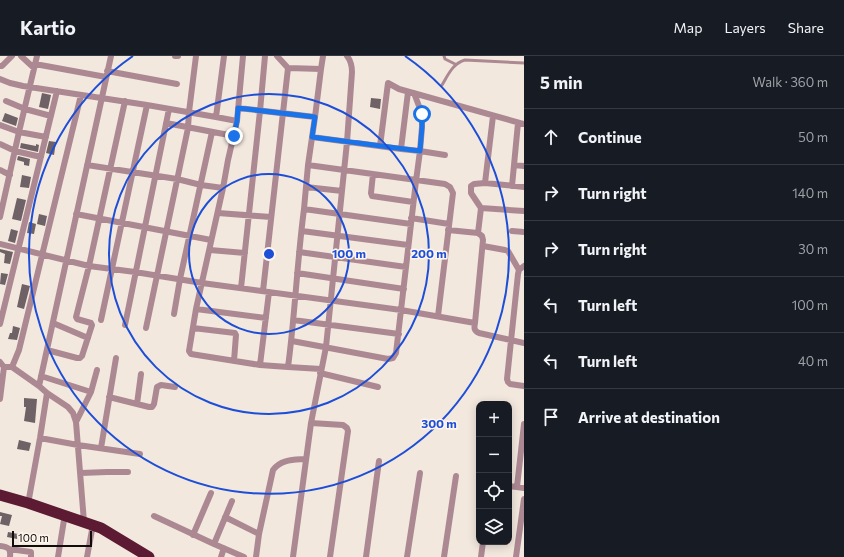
<!DOCTYPE html>
<meta charset="utf-8">
<style>
body{margin:0;font-family:Commissioner,sans-serif;background:#242831;color:#f1f3f6}
.controls{position:absolute;right:12px;bottom:12px;display:grid;overflow:hidden;border-radius:8px;box-shadow:0 2px 10px #0003}
.controls button{width:36px;height:36px;display:grid;place-items:center;padding:0;border:0;border-bottom:1px solid #363941;background:#171b24;color:#f1f3f6;font:20px sans-serif}
.scale{position:absolute;left:12px;bottom:10px;width:80px;box-sizing:border-box;padding-left:4px;border:2px solid #0f0c09;border-top:0;font-size:11px;line-height:14px;white-space:nowrap;color:#0f0c09;-webkit-text-stroke:3px #fef6ee;paint-order:stroke}
.stop{position:absolute;width:12px;height:12px;margin:-9px;border:3px solid #1a73e8;border-radius:50%;background:#fff}
.stop.end{background:#1a73e8;border-color:#fff;box-shadow:0 1px 4px #0008}
.list{margin:0;padding:0;list-style:none}
h2{display:flex;justify-content:space-between;align-items:center;height:52px;margin:0;padding:0 16px;font-size:17px}
h2 small{font-size:13px;font-weight:400;color:#9ea1a6}
.list li{display:grid;grid-template-columns:26px 1fr auto;gap:12px;align-items:center;box-sizing:border-box;height:56px;padding:0 16px;border-top:1px solid #363941}
.list b{display:block;font-size:15px;white-space:nowrap}
.list em{font-size:13px;font-style:normal;color:#9ea1a6}
.icon{flex:none;width:22px;height:22px;fill:none;stroke:currentColor;stroke-width:2;stroke-linecap:round;stroke-linejoin:round}
.map{position:relative;flex:none;width:524px;height:501px;overflow:hidden}
header{display:flex;align-items:center;gap:24px;box-sizing:border-box;height:56px;padding:0 20px;background:#171b24;border-bottom:1px solid #363941}
header strong{font-size:19px}
nav{display:flex;gap:22px;margin-inline-start:auto;font-size:14px}
main{display:flex}
aside{flex:1;background:#171b24}
.map>svg:first-child{display:block}
.building{fill:#6f6266}
.lines{fill:none;stroke-linecap:round;stroke-linejoin:round}
.lane{stroke:#ac8992;stroke-width:3}
.street{stroke:#ac8992;stroke-width:6}
.highway{stroke:#5c1b33;stroke-width:11}
.route{stroke:#1a73e8;stroke-width:5}
.ring{fill:none;stroke:#1d4ed8;stroke-width:2}
.centre{fill:#1d4ed8;stroke:#fef6ee;stroke-width:2}
.ring-label{font-size:12px;text-anchor:middle;font-weight:bold;fill:#1d4ed8;stroke:#fef6ee;stroke-width:3;stroke-linejoin:round;paint-order:stroke}
</style>
<header>
<strong>Kartio</strong>
<nav><a>Map</a><a>Layers</a><a>Share</a></nav>
</header>
<main>
<div class="map">
<svg width="524" height="501" viewBox="0 0 524 501">
<rect width="100%" height="100%" fill="#f3e8de"/>
<path class="building" d="M42 37 51 39 48 53 39 51Z
M371 42 381 43 380 53 370 51Z
M5 57 18 62 16 70 2 65Z
M49 85 56 86 54 99 46 97Z
M21 87 36 90V88L39 89 38 96 20 92Z
M18 100 30 103 29 110 24 109V106L17 104Z
M22 119 31 121 29 132 20 131Z
M17 142 26 144 21 165 12 163Z
M39 158 47 160 45 170 37 168Z
M29 166 36 168 34 178 27 177Z
M11 173 18 175 15 187 8 185Z
M0 193 13 196 10 208 4 207 5 198 0 196Z
M1 217 8 218 5 229 0 228Z
M22 228 30 230 24 253 17 251Z
M13 270 20 272 17 284 8 283 10 277H12Z
M24 342 37 343 35 367 24 365 26 351H24Z
M19 384 31 387 29 395 17 393Z
M0 456 12 459 9 470 0 468 2 460H0Z
M8 476 18 478 17 483 7 481Z"/>
<g class="lines">
<path class="lane" d="M444 0 445 3 455 8
M442 29C448 19 453 7 465 4L524 7"/>
<path class="street" d="M21 0 34 12
M175 0H178
M243 0 237 65 228 104 223 132 196 253 266 262
M277 0 288 12 321 13 323 0
M35 8 106 21
M0 10H2L12 0
M107 15 177 28
M0 23 10 27 23 30 147 49 216 61 224 0
M414 37 422 58V71L420 95 445 99
M6 45 25 53 51 60
M238 52 315 61 308 109 304 153
M493 60 485 127 474 128 471 130V137L481 152 524 155
M216 61 237 65
M315 61 321 13
M166 67 234 80
M0 69 19 76 46 81
M312 81 401 93 408 36
M0 88 15 95 41 101
M380 90 388 27 399 33 524 68
M87 109 177 123 201 129 223 132
M308 109 445 128 450 131 453 137 438 260
M514 109 524 110
M0 114 10 119
M373 118 371 137 372 140 413 146
M485 127 524 131
M512 130 518 67
M306 131 342 135
M218 157 271 161
M76 158 211 184
M0 161 19 76 37 0
M411 162 449 168
M448 174 478 177
M302 175 408 189
M512 175 524 176
M0 188 89 210 135 216 202 227 401 254 475 267C474 272 474 275 479 277L524 287
M483 190 505 194 508 195 519 214
M210 194 245 197
M299 196 406 211
M524 210 519 214 518 218 507 323 508 326 510 328 524 330
M297 217 404 233
M241 232 260 55 265 0
M263 235 288 12
M196 253 189 295 191 298 260 309 288 311
M174 258 180 223 212 76
M101 264 147 49
M293 264 399 278
M53 267 88 282
M475 267 483 184 482 180 478 177 481 152
M0 268 57 35
M125 269 169 53
M146 272 188 72 189 56 196 0
M193 272 235 277 236 279 234 305
M292 285 388 303 393 302 396 297 416 125 420 95 401 93
M47 294 77 302H80L82 300 92 269 91 267 77 263 76 261 89 210 125 45
M0 306 4 311H12L39 330 47 337 68 351 73 357 76 366 84 466
M260 309 269 236
M12 311 19 294 81 39
M321 313 288 311C295 259 297 206 304 153L411 168
M320 317 378 331
M41 320 91 336
M39 330 111 0
M109 341 149 351H152L154 348 157 331 161 329 175 331
M0 343 4 311
M137 348 141 318
M76 366 91 336 97 314
M311 367 343 369 347 372 348 375 330 501
M40 382 78 389 140 398
M101 392 116 302
M81 417 107 416H128
M509 430 524 432
M517 431 524 368
M28 448 40 382 47 337
M154 460 214 488 244 501
M225 461 259 478
M193 479 211 437
M214 488 232 445
M0 490C8 491 11 492 10 501
M9 493 31 496V501
M58 501 64 464
M87 501 92 474
M221 501 224 492
M256 501 259 478 273 414C281 403 294 404 306 403
M293 501 311 367 326 291 347 86 352 16C352 10 351 5 347 0
M366 501 379 405
M407 501 420 417
M444 501 456 420
M481 501 483 486
M516 501 524 443"/>
<path class="highway" d="M0 439 28 447 101 472 149 501"/>
</g>
<g class="lines">
<path class="route" d="M234 80 237 65 238 52 315 61 312 81 420 95 422 71V58"/>
</g>
<g class="ring">
<circle cx="269" cy="198" r="80"/>
<circle cx="269" cy="198" r="160"/>
<path d="M405 0A240 240 0 1 1 133 0"/>
</g>
<circle cx="269" cy="198" r="6" class="centre"/>
<g class="ring-label">
<text x="349" y="202">100 m</text>
<text x="429" y="202">200 m</text>
<text x="439" y="372">300 m</text>
</g>
</svg>
<div class="controls">
<button>+</button>
<button>−</button>
<button><svg class="icon" aria-label="locate" viewBox="0 0 24 24"><circle cx="12" cy="12" r="6"/><path d="M12 2v4M12 18v4M2 12h4M18 12h4"/></svg></button>
<button><svg class="icon" aria-label="layers" viewBox="0 0 24 24"><path d="M12 4l9 5-9 5-9-5zM3 14l9 5 9-5"/></svg></button>
</div>
<div class="scale">100 m</div>
<div class="stop" style="left:422px;top:58px"></div>
<div class="stop end" style="left:234px;top:80px"></div>
</div>
<aside>
<h2>5 min<small>Walk · 360 m</small></h2>
<ul class="list">
<li><svg class="icon" aria-label="ahead" viewBox="0 0 24 24"><path d="M12 20V5M6 11l6-6 6 6"/></svg><div><b>Continue</b></div><em>50 m</em></li>
<li><svg class="icon" aria-label="right" viewBox="0 0 24 24"><path d="M7 20v-9h11M14 6l5 5-5 5"/></svg><div><b>Turn right</b></div><em>140 m</em></li>
<li><svg class="icon" aria-label="right" viewBox="0 0 24 24"><path d="M7 20v-9h11M14 6l5 5-5 5"/></svg><div><b>Turn right</b></div><em>30 m</em></li>
<li><svg class="icon" aria-label="left" viewBox="0 0 24 24"><path d="M17 20v-9H6M10 6l-5 5 5 5"/></svg><div><b>Turn left</b></div><em>100 m</em></li>
<li><svg class="icon" aria-label="left" viewBox="0 0 24 24"><path d="M17 20v-9H6M10 6l-5 5 5 5"/></svg><div><b>Turn left</b></div><em>40 m</em></li>
<li><svg class="icon" aria-label="arrive" viewBox="0 0 24 24"><path d="M6 21V4h12l-3 4 3 4H6"/></svg><div><b>Arrive at destination</b></div></li>
</ul>
</aside>
</main>
